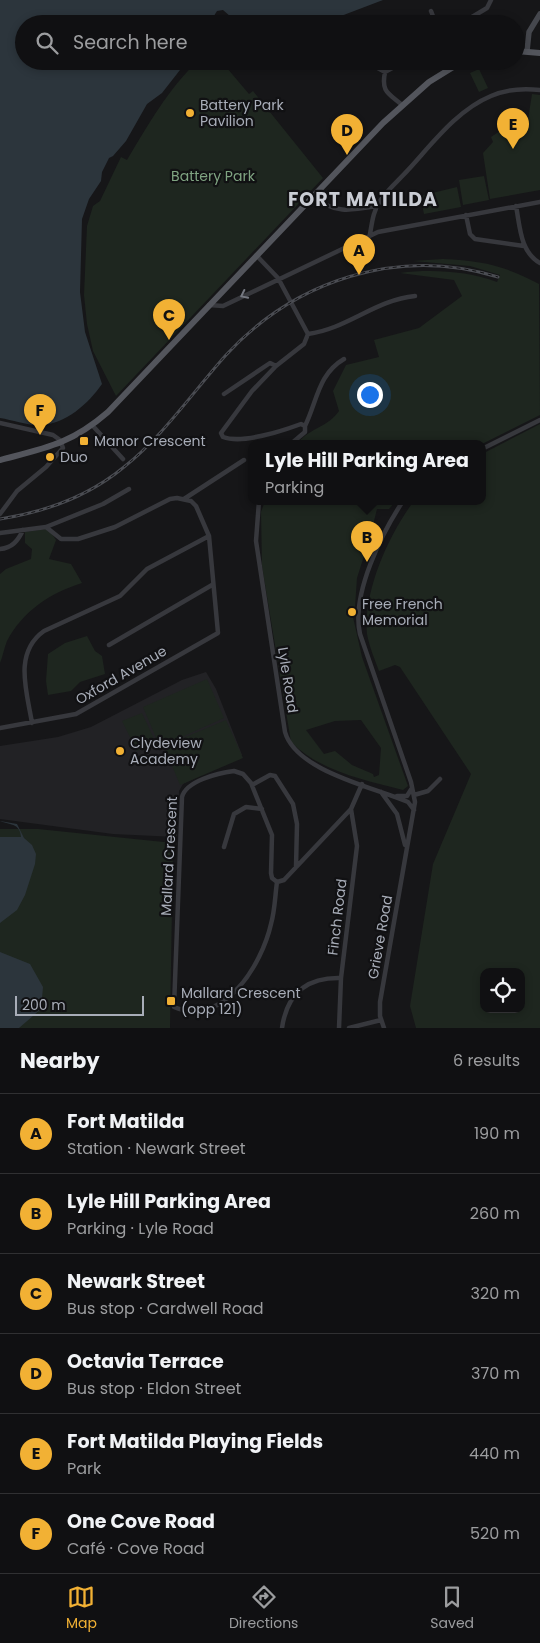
<!DOCTYPE html>
<meta charset="utf-8">
<style>
body{margin:0;font-family:Poppins,sans-serif;background:#1e1e20;color:#f1f3f6}
.controls{position:absolute;right:15px;bottom:15px;display:grid;overflow:hidden;border-radius:10px;box-shadow:0 2px 8px #0003}
.controls button{width:45px;height:45px;display:grid;place-items:center;padding:0;border:0;border-bottom:1px solid #303032;background:#101012;color:#f1f3f6;font:25px sans-serif}
.scale{position:absolute;left:15px;bottom:12px;width:129px;box-sizing:border-box;padding-left:5px;border:2px solid #a8adb8;border-top:0;font-size:14px;line-height:18px;white-space:nowrap;color:#a8adb8;-webkit-text-stroke:4px #111113;paint-order:stroke}
.you{position:absolute;left:369px;top:394px;width:18px;height:18px;margin:-12px;border:4px solid #fff;border-radius:50%;background:#1a73e8;box-shadow:0 0 0 8px #1a73e833}
.badge{display:grid;place-items:center;width:32px;height:32px;border-radius:50%;background:#f2b134;color:#111;font-size:16px;font-weight:700}
.pin{position:absolute;translate:-50% -41px;filter:drop-shadow(0 1px 2px #0008)}
.pin::after{content:'';position:absolute;top:26px;width:18px;height:15px;background:inherit;clip-path:polygon(0 0,100% 0,50% 100%)}
.popup{position:absolute;left:248px;top:440px;width:238px;height:65px;box-sizing:border-box;display:grid;place-content:center;border-radius:10px;background:#101012;filter:drop-shadow(0 1px 4px #0005);font-size:16px;white-space:nowrap;color:#9c9d9f}
.popup b{font-size:19px;color:#f1f3f6}
.popup::after{content:'';position:absolute;left:50%;top:100%;margin-left:-10px;border:10px solid transparent;border-top-color:#101012}
.list{margin:0;padding:0;list-style:none}
h2{display:flex;justify-content:space-between;align-items:center;height:65px;margin:0;padding:0 20px;font-size:21px}
h2 small{font-size:16px;font-weight:400;color:#9c9d9f}
.list li{display:grid;grid-template-columns:32px 1fr auto;gap:15px;align-items:center;box-sizing:border-box;height:80px;padding:0 20px;border-top:1px solid #303032}
.list b{display:block;font-size:19px;white-space:nowrap}
.list p{margin:0;font-size:16px;white-space:nowrap;color:#9c9d9f}
.list em{font-size:16px;font-style:normal;color:#9c9d9f}
.icon{flex:none;width:28px;height:28px;fill:none;stroke:currentColor;stroke-width:2;stroke-linecap:round;stroke-linejoin:round}
.map{position:relative;flex:none;width:540px;height:1028px;overflow:hidden}
.search{position:absolute;background:#101012;box-shadow:0 2px 8px #0003;left:15px;right:15px;top:15px;height:55px;display:flex;align-items:center;gap:12px;box-sizing:border-box;padding:0 18px;border-radius:28px;color:#9c9d9f;font-size:19px}
.sheet{height:545px;background:#101012}
nav{display:flex;justify-content:space-around;align-items:center;box-sizing:border-box;height:70px;border-top:1px solid #303032;background:#101012;font-size:14px;color:#9c9d9f}
nav a{display:grid;justify-items:center;gap:2px}
nav .on{color:#f2b134}
.map>svg:first-child{display:block}
.built{fill:#222225}
.green{fill:#1e261f;fill-rule:evenodd}
.water{fill:#2c353c}
.lines{fill:none;stroke-linecap:round;stroke-linejoin:round}
.street{stroke:#37383d;stroke-width:4.5}
.secondary{stroke:#45474d;stroke-width:5.5}
.primary{stroke:#53555c;stroke-width:6}
.rail-casing{stroke:#4a4c52;stroke-width:3}
.rail{stroke:#111113;stroke-width:1;stroke-dasharray:4;stroke-linecap:butt}
.oneway{stroke:#757881}
.poi-dot{fill:#f2b134;stroke:#111113;stroke-width:2}
.labels{text-anchor:middle;dominant-baseline:central;stroke-width:4.5;stroke-linejoin:round;paint-order:stroke}
.poi-label{font-size:14px;fill:#a8adb8;stroke:#111113;text-anchor:start}
.park-label{font-size:14px;fill:#7fa381;stroke:#111113}
.street-label{font-size:14px;fill:#a8adb8;stroke:#111113}
.district-label{font-size:19px;font-weight:bold;letter-spacing:1px;fill:#c9ccd4;stroke:#111113}
</style>
<div class="map">
<svg width="540" height="1028" viewBox="0 0 540 1028">
<rect width="100%" height="100%" fill="#161618"/>
<path class="built" d="M206 672 216 689 242 755 183 784 179 791 177 837 113 834 0 819V746L58 737 91 727 182 680Z"/>
<path class="green" d="M198 61H221L249 94 253 91 323 178 116 396 93 351 87 324 84 295 87 226 93 206 100 201 121 157 127 160C148 125 168 89 198 61Z
M479 69 488 88 479 92 470 73Z
M532 94 540 95V190L490 199 483 153 493 142 491 137 506 127 527 126Z
M484 176 489 200 463 205 459 180Z
M457 187 461 207 424 214 420 196Z
M443 259C483 261 503 265 539 284L540 415 482 444 297 443C312 427 328 427 339 411L333 391 346 365 379 357 374 340 419 328 462 296 454 280 400 273C431 269 467 271 497 282L500 275 470 266 413 261Z
M540 424V1028H416L410 1006 433 864 471 774 400 667 395 665 379 671C375 660 369 646 367 634 363 591 389 534 414 501H482V454ZM484 972H521V1009H484Z
M265 501H396L389 509H377L370 537 357 578 355 607 349 606 346 615 353 617 362 657 408 786 403 790C364 780 320 771 291 742L262 566 261 512ZM361 720 381 748 379 775 374 777 373 774 352 765 335 751 324 754 306 730 335 721Z
M46 529 50 531 56 540 49 559 71 564 82 583C50 593 23 611 7 641 4 648 3 656 0 663V574L6 569 31 559 32 549 25 543V532Z
M87 636 95 651 102 656 105 674 80 682 71 691 48 695 46 681 48 654 65 643Z
M207 679 224 718 160 747 143 707Z
M142 713 156 743 137 751 122 721Z
M226 720 243 758 180 785 164 746Z
M0 829H38L173 843 170 1028H0Z"/>
<path class="water" d="M0 0H383L320 24H272L264 18 239 24 223 10 217 11 209 24H24V61H187L162 93 147 104 126 141 113 156 109 158 102 172 101 181 89 199 82 219 80 292 85 332 102 384C89 403 65 425 40 425 29 426 13 420 0 418Z
M0 821 17 824 24 838 32 845 36 854 35 864 25 895 17 910 0 923V837H21C20 823 10 825 0 821Z
M0 952 30 964 43 987 41 1009 19 1028H0Z"/>
<g class="lines">
<path class="street" d="M431 11 436 24
M473 24 472 17 487 8 491 0
M365 61 385 72
M402 105C388 93 381 92 385 72L405 61
M314 196C333 215 354 210 377 206
M516 206C520 226 520 252 540 263
M466 215 470 234 475 239 524 246
M370 234C372 223 373 211 380 201 387 190 399 180 408 170 432 144 457 110 491 96 507 89 523 88 540 90
M257 256 278 278 308 334 304 344 276 366 252 391 221 433 223 437C242 444 282 431 301 424L305 426V432L292 443
M209 305 223 306 378 232 540 202
M308 334C347 329 375 300 415 296
M224 394 270 363 276 366
M0 423 53 435 60 440 63 448 46 467 17 491 0 514
M92 425 123 459
M305 426C317 402 318 374 344 359
M482 449 540 420
M184 499 244 460
M259 501 256 541 285 732C296 771 373 787 408 802L414 810
M46 527 103 504 129 489
M0 533 46 527 61 539H78L115 527 170 499 177 498 191 501 196 506 209 536 218 633 76 714 0 728
M0 549C12 548 18 541 23 530
M109 645 212 585
M32 723C27 692 13 653 44 631L120 596 147 569 209 536
M234 771 243 774 251 783 272 835 271 873 272 878 277 882C275 896 275 910 271 924 262 964 224 1028 174 1007L182 797C186 781 218 773 234 771Z
M252 785 270 775 275 776 293 804 297 824 296 867
M381 792 397 814 405 845
M414 795 428 791 440 779
M397 796H407L412 788
M224 847 234 814 246 807 262 809
M277 882 284 880 351 809 362 784
M282 1028C287 993 307 977 341 978
M339 1028 341 978 357 846 351 809
M349 1028 381 1020
M384 1028 380 1016V1002L415 802 411 782 360 634C351 594 382 533 403 501"/>
<path class="secondary" d="M527 51 529 32 540 14"/>
<path class="primary" d="M516 51 540 53
M0 460C46 448 71 444 108 412L383 123 429 82 463 61"/>
<g class="rail-casing">
<path id="rail" d="M0 519C45 512 89 496 124 467 164 435 192 393 226 355 295 280 399 246 498 277"/>
</g>
<use href="#rail" class="rail"/>
</g>
<defs><path id="oneway-chevron" d="M-2-3.5L2.5 0L-2 3.5" fill="none" stroke-width="1.6" stroke-linecap="round" stroke-linejoin="round" transform="scale(1.25)"/></defs>
<use class="oneway" href="#oneway-chevron" transform="translate(244 295) rotate(154)"/>
<g class="poi-dot">
<circle cx="190" cy="113" r="5"/>
<rect x="79" y="436" width="10" height="10" rx="2.5"/>
<circle cx="50" cy="457" r="5"/>
<circle cx="352" cy="612" r="5"/>
<circle cx="120" cy="751" r="5"/>
<rect x="166" y="996" width="10" height="10" rx="2.5"/>
</g>
<g class="labels">
<g class="poi-label">
<text x="200" y="105">Battery Park<tspan x="200" dy="16">Pavilion</tspan></text>
<text x="94" y="441">Manor Crescent</text>
<text x="60" y="457">Duo</text>
<text x="362" y="604">Free French<tspan x="362" dy="16">Memorial</tspan></text>
<text x="130" y="743">Clydeview<tspan x="130" dy="16">Academy</tspan></text>
<text x="181" y="993">Mallard Crescent<tspan x="181" dy="16">(opp 121)</tspan></text>
</g>
<g class="park-label">
<text x="213" y="176">Battery Park</text>
</g>
<g class="street-label">
<text transform="translate(121 675) rotate(-30)">Oxford Avenue</text>
<text transform="translate(288 680) rotate(81)">Lyle Road</text>
<text transform="translate(169 856) rotate(-87)">Mallard Crescent</text>
<text transform="translate(337 917) rotate(-83)">Finch Road</text>
<text transform="translate(380 937) rotate(-80)">Grieve Road</text>
</g>
<g class="district-label">
<text x="363" y="199">FORT MATILDA</text>
</g>
</g>
</svg>
<div class="controls">
<button><svg class="icon" aria-label="locate" viewBox="0 0 24 24"><circle cx="12" cy="12" r="6"/><path d="M12 2v4M12 18v4M2 12h4M18 12h4"/></svg></button>
</div>
<div class="scale">200 m</div>
<div class="you"></div>
<div class="pin badge" style="left:359px;top:275px">A</div>
<div class="pin badge" style="left:367px;top:562px">B</div>
<div class="popup"><b>Lyle Hill Parking Area</b>Parking</div>
<div class="pin badge" style="left:169px;top:340px">C</div>
<div class="pin badge" style="left:347px;top:155px">D</div>
<div class="pin badge" style="left:513px;top:149px">E</div>
<div class="pin badge" style="left:40px;top:435px">F</div>
<div class="search"><svg class="icon" aria-label="search" viewBox="0 0 24 24"><circle cx="10" cy="10" r="6"/><path d="M15 15l6 6"/></svg>Search here</div>
</div>
<section class="sheet">
<h2>Nearby<small>6 results</small></h2>
<ul class="list">
<li><span class="badge">A</span><div><b>Fort Matilda</b><p>Station · Newark Street</p></div><em>190 m</em></li>
<li><span class="badge">B</span><div><b>Lyle Hill Parking Area</b><p>Parking · Lyle Road</p></div><em>260 m</em></li>
<li><span class="badge">C</span><div><b>Newark Street</b><p>Bus stop · Cardwell Road</p></div><em>320 m</em></li>
<li><span class="badge">D</span><div><b>Octavia Terrace</b><p>Bus stop · Eldon Street</p></div><em>370 m</em></li>
<li><span class="badge">E</span><div><b>Fort Matilda Playing Fields</b><p>Park</p></div><em>440 m</em></li>
<li><span class="badge">F</span><div><b>One Cove Road</b><p>Café · Cove Road</p></div><em>520 m</em></li>
</ul>
</section>
<nav>
<a class="on"><svg class="icon" aria-label="map" viewBox="0 0 24 24"><path d="M3 6l6-2 6 2 6-2v14l-6 2-6-2-6 2zM9 4v14M15 6v14"/></svg>Map</a>
<a><svg class="icon" aria-label="directions" viewBox="0 0 24 24"><path d="M12 3l9 9-9 9-9-9zM9 14v-3h6M13 9l2 2-2 2"/></svg>Directions</a>
<a><svg class="icon" aria-label="saved" viewBox="0 0 24 24"><path d="M7 4h10v16l-5-4-5 4z"/></svg>Saved</a>
</nav>
